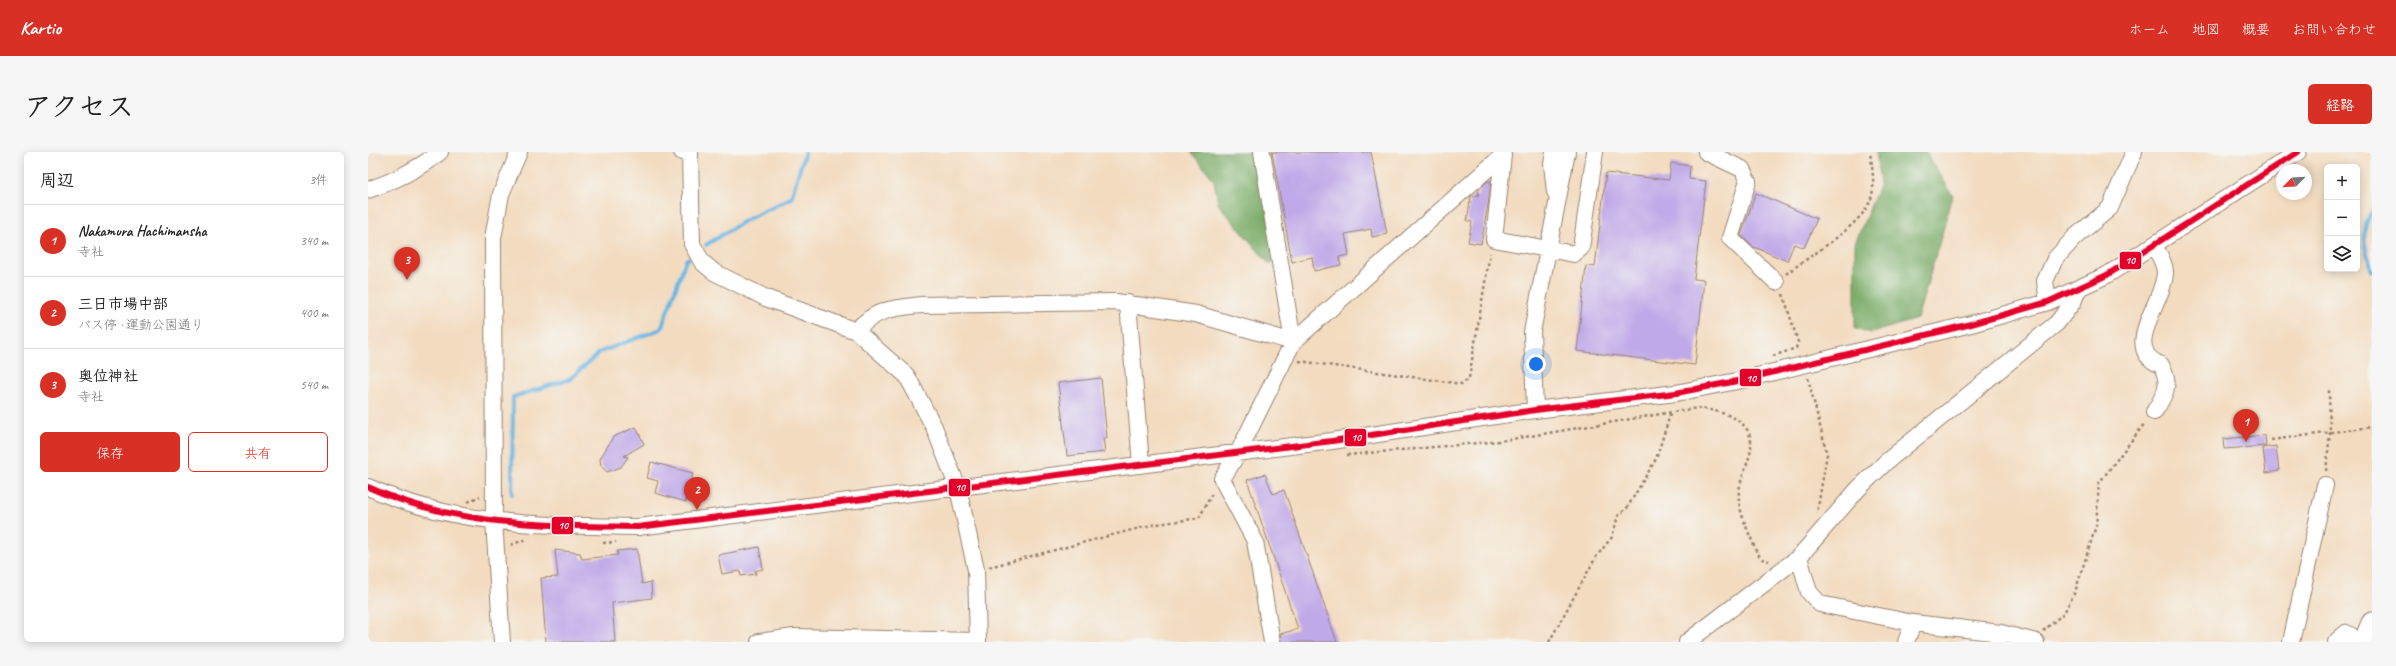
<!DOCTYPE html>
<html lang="ja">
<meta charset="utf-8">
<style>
body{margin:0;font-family:Caveat,"Klee One",sans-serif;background:#f6f6f6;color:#222}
.controls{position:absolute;right:12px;top:12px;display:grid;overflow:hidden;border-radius:6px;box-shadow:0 2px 10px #0003}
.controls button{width:36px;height:36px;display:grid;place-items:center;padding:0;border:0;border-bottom:1px solid #e0e0e0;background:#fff;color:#222;font:20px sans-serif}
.compass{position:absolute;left:1908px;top:12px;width:36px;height:36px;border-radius:50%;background:#fff;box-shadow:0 2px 10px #0003;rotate:246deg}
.you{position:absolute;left:1168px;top:212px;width:14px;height:14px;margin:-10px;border:3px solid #fff;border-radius:50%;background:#1a73e8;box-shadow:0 0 0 6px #1a73e833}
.badge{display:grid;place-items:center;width:26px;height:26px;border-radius:50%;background:#d93025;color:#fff;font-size:13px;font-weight:700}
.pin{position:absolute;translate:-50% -33px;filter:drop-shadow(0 1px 2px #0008)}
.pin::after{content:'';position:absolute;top:21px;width:14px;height:12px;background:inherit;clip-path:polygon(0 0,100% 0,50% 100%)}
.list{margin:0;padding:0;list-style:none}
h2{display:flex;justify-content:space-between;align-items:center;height:52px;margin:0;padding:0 16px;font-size:17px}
h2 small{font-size:13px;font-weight:400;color:#767676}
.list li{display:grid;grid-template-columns:26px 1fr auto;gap:12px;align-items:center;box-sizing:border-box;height:72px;padding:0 16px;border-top:1px solid #e0e0e0}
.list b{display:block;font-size:15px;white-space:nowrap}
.list p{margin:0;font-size:13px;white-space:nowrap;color:#767676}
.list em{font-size:13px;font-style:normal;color:#767676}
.actions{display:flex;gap:8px;padding:12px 16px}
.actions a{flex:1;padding:9px 0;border:1px solid #d93025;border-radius:6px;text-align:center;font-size:14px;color:#d93025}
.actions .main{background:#d93025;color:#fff}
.icon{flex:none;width:22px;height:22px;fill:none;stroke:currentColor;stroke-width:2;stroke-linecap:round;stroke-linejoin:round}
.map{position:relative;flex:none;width:2004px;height:490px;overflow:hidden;border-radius:6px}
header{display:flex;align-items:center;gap:24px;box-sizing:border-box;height:56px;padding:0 20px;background:#d93025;color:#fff}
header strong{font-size:19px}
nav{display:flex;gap:22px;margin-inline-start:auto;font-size:14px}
.intro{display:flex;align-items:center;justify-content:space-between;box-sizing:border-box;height:96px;padding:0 24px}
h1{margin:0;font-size:28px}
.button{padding:10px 18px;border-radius:6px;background:#d93025;color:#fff;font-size:14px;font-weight:700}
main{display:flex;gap:24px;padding:0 24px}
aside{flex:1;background:#fff;border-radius:6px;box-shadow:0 2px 10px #0003}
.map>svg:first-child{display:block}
.forest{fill:#78aa65;stroke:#5a6a42}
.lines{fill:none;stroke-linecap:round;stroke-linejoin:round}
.stream{stroke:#68b6e2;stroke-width:4}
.building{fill:#c0a9e8}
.minor-casing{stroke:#97826e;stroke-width:18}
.major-casing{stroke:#97826e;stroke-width:23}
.path{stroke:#97826e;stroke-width:2.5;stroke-dasharray:3 3;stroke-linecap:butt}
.minor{stroke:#fff;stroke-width:16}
.major{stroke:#fff;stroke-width:21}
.bus-1-casing{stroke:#f6f6f2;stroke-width:9}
.bus-1{stroke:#e4002b;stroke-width:6}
.line-badge{stroke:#f6f6f2;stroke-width:1.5}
.badge-label{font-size:11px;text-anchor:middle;font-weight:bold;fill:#fff}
</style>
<header>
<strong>Kartio</strong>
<nav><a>ホーム</a><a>地図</a><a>概要</a><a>お問い合わせ</a></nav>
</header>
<div class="intro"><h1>アクセス</h1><a class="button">経路</a></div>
<main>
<aside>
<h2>周辺<small>3件</small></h2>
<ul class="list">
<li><span class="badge">1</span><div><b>Nakamura Hachimansha</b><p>寺社</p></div><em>340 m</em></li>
<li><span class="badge">2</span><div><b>三日市場中部</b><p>バス停 · 運動公園通り</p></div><em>400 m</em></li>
<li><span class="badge">3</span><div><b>奥位神社</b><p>寺社</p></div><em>540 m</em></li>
</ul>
<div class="actions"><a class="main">保存</a><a>共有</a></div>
</aside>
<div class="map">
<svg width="2004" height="490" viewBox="0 0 2004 490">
<rect width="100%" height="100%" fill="#f6f6f2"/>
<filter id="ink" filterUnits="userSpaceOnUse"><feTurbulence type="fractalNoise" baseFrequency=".025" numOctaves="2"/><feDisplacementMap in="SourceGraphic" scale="8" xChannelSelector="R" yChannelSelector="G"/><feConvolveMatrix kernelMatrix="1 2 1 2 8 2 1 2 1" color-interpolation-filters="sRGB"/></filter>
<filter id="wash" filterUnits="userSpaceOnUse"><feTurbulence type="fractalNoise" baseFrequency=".012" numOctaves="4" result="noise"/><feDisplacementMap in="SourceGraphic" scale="16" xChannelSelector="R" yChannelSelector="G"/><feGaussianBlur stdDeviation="0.9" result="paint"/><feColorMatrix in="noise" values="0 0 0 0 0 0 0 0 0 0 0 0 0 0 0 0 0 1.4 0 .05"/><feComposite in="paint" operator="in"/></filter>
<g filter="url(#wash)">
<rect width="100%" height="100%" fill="#f3dbbf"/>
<path class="forest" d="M823 0H889L907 106 902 113 850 52 846 28Z
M1508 0H1558L1585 44 1549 167 1503 181 1487 176V91L1512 32Z"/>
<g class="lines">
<path class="stream" d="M2004 60C1991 77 1998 101 2004 119
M338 93 376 69 423 46 437 0
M144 342 145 245 202 227 232 200 293 177 318 108 321 106"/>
</g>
<g id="blocks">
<path class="building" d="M904 0H1003L1019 82 1004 85 1003 77 977 82 981 103 971 105 973 113 946 119 944 105 924 110Z
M1303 11 1322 14 1321 27 1338 29 1326 127 1336 128 1327 213 1209 199 1218 114 1227 115 1238 21 1301 28Z
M1120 29H1123L1121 47 1113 92 1100 90 1104 70 1099 69 1103 44H1110L1111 37Z
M1388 41 1449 67 1436 96 1426 92 1419 109 1384 94 1373 83Z
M733 226 739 286H735L737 300 699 304 690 231Z
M268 275 276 292 256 304 260 305 253 315 239 320 233 314 232 307 245 285Z
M1897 283 1898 294 1856 297 1855 287Z
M1908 294 1911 319 1898 321 1895 296Z
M283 310 325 321 318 350 287 341 290 329 279 326Z
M897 322 905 342 916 338 969 490H913L912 482 930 477 879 328Z
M391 395 395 417 387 419 388 422 373 424 372 419 354 422 350 403Z
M269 397 274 432 283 430 284 446 244 451 247 490H178L173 426 190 425 187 398 212 401 214 407 250 403 249 399Z"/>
</g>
</g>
<g filter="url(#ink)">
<use href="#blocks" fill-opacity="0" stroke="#97826e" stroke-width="1"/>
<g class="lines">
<g class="minor-casing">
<path id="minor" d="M314 0 322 2 324 92 334 110 346 120 398 146 488 179 539 224 566 275 590 336 608 418 610 490
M894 0 925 190
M1186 0 1184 12 1187 40
M1338 0 1374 17 1380 29 1362 86 1408 130
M0 38C27 29 49 18 72 0
M1786 93C1790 101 1797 111 1797 121 1795 153 1752 196 1793 213 1804 232 1797 243 1786 260
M1680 150 1677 129 1687 107 1707 85 1742 56 1766 0
M760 151 773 313
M488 179C507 157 525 156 553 153L748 150 828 162 925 190
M1167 258 1164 180 1199 0
M0 335C88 375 176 373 270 375L964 289 1167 258 1308 241 1369 229 1603 172 1680 150 1739 123 1930 0
M1431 405 1441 440 1452 452 1545 471 1633 481 1630 490
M1633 481 1668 490
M134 490 126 369 125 86 133 42 151 0
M391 490 426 485 609 489
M904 490 887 389 854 327 870 301 925 190 1135 3 1126 87 1206 102 1213 96 1227 0
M1319 490 1431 405 1490 337 1518 310 1689 171 1705 150 1710 138
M1538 490 1545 471
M1923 490 1957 333
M1968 490 1978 481 1982 483 1981 490"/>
</g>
<g class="major-casing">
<path id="major" d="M1996 490 2004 471"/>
</g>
<path class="path" d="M1418 122C1440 105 1493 74 1502 49 1508 35 1504 15 1502 0
M1405 204 1428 196 1430 190 1415 142
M931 209 1094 232 1101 226 1122 101
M1440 226 1459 302 1449 361
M1903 288 2004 275
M979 303 1132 289 1329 256C1354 259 1390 267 1382 302 1378 317 1369 333 1371 349 1373 366 1383 385 1389 401L1394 407 1401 409
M1958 319 1962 281 1961 238
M100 350 112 344
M235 391 248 390
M143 393 158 387
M621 415 783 373 831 366 845 340
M1675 479 1696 461 1707 440 1728 374 1731 331 1777 271
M1181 490 1228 405 1244 385 1250 364 1259 356 1288 307 1303 260"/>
<use href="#minor" class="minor"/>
<use href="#major" class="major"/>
<g class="bus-1-casing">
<path id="bus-1" d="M0 335C88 375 176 373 270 375L964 289 1167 258 1308 241 1369 229 1603 172 1680 150 1739 123 1930 0"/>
</g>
<use href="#bus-1" class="bus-1"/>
</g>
</g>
<g class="line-badge">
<rect x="1751" y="99" width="23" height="19" rx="4" fill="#e4002b"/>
<rect x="1371" y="216" width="23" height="19" rx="4" fill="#e4002b"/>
<rect x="976" y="276" width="23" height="19" rx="4" fill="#e4002b"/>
<rect x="580" y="326" width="23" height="19" rx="4" fill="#e4002b"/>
<rect x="183" y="364" width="23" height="19" rx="4" fill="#e4002b"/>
</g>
<g class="badge-label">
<text x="1762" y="112">10</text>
<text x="1383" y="230">10</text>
<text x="988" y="289">10</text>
<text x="592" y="339">10</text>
<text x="195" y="377">10</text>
</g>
</svg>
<div class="controls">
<button>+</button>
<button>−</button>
<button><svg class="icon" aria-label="layers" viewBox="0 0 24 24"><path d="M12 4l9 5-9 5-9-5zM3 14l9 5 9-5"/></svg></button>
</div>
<svg class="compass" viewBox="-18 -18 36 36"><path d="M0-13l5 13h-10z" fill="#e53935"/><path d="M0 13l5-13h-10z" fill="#767676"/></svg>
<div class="you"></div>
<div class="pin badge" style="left:1878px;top:290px">1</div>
<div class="pin badge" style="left:329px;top:358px">2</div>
<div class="pin badge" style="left:39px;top:128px">3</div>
</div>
</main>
